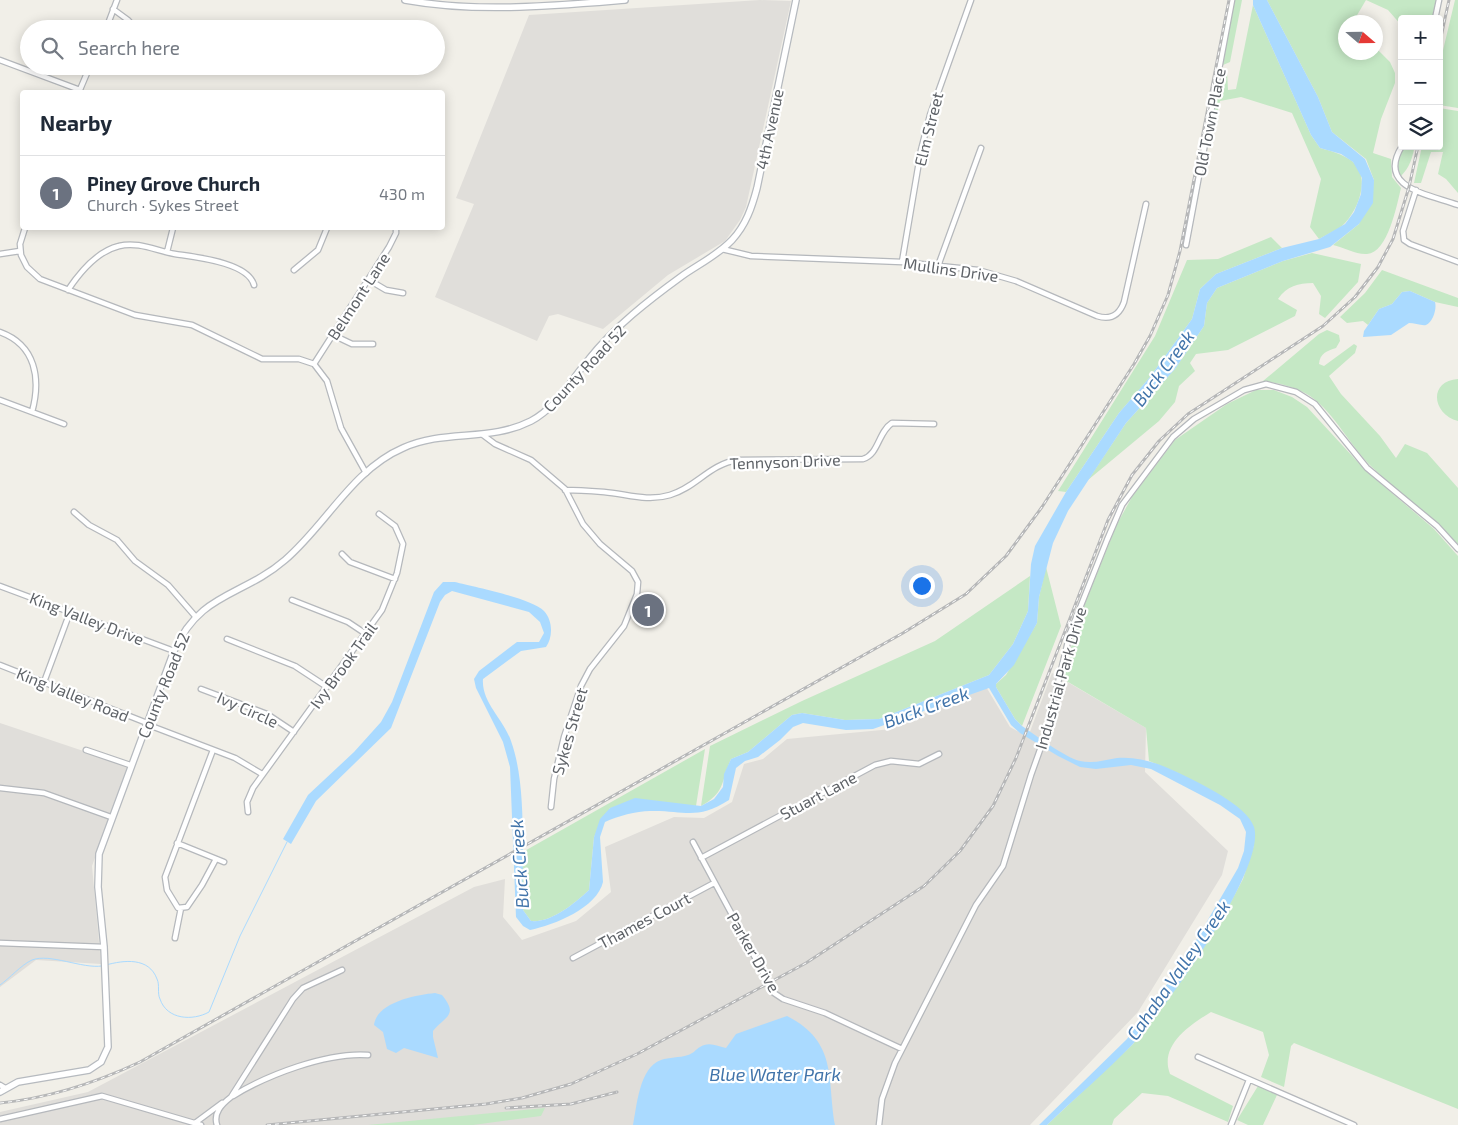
<!DOCTYPE html>
<meta charset="utf-8">
<style>
body{margin:0;font-family:"Exo 2",sans-serif;background:#f6f6f7;color:#1f2937}
.controls{position:absolute;right:15px;top:15px;display:grid;overflow:hidden;border-radius:5px;box-shadow:0 2px 12px #0003}
.controls button{width:45px;height:45px;display:grid;place-items:center;padding:0;border:0;border-bottom:1px solid #e0e1e3;background:#fff;color:#1f2937;font:25px sans-serif}
.compass{position:absolute;left:1338px;top:15px;width:45px;height:45px;border-radius:50%;background:#fff;box-shadow:0 2px 12px #0003;rotate:110deg}
.you{position:absolute;left:921px;top:585px;width:18px;height:18px;margin:-12px;border:4px solid #fff;border-radius:50%;background:#1a73e8;box-shadow:0 0 0 8px #1a73e833}
.badge{display:grid;place-items:center;width:32px;height:32px;border-radius:50%;background:#0b8043;color:#fff;font-size:16px;font-weight:700}
.pin{position:absolute;translate:-50% -50%;border:2px solid #fff;box-shadow:0 1px 5px #0006}
.list{margin:0;padding:0;list-style:none}
h2{display:flex;justify-content:space-between;align-items:center;height:65px;margin:0;padding:0 20px;font-size:21px}
h2 small{font-size:16px;font-weight:400;color:#747a83}
.list li{display:grid;grid-template-columns:32px 1fr auto;gap:15px;align-items:center;box-sizing:border-box;height:75px;padding:0 20px;border-top:1px solid #e0e1e3}
.list b{display:block;font-size:19px;white-space:nowrap}
.list p{margin:0;font-size:16px;white-space:nowrap;color:#747a83}
.list em{font-size:16px;font-style:normal;color:#747a83}
.icon{flex:none;width:28px;height:28px;fill:none;stroke:currentColor;stroke-width:2;stroke-linecap:round;stroke-linejoin:round}
.map{position:relative;flex:none;width:1458px;height:1125px;overflow:hidden}
.search{position:absolute;background:#fff;box-shadow:0 2px 12px #0003;left:20px;top:20px;width:425px;height:55px;display:flex;align-items:center;gap:12px;box-sizing:border-box;padding:0 18px;border-radius:28px;color:#747a83;font-size:19px}
.panel{position:absolute;background:#fff;box-shadow:0 2px 12px #0003;left:20px;top:90px;width:425px;height:140px;border-radius:5px}
.map>svg:first-child{display:block}
.industrial{fill:#e0deda}
.green{fill:#c5e8c5}
.water{fill:#aadaff}
.lines{fill:none;stroke-linecap:round;stroke-linejoin:round}
.stream{stroke:#aadaff;stroke-width:1}
.street-casing{stroke:#b5b8bc;stroke-width:7}
.secondary-casing{stroke:#b6babf;stroke-width:8}
.street{stroke:#fff;stroke-width:4.5}
.secondary{stroke:#fff;stroke-width:5.5}
.rail-casing{stroke:#b6b7b8;stroke-width:3}
.rail{stroke:#fff;stroke-width:1;stroke-dasharray:4;stroke-linecap:butt}
.labels{text-anchor:middle;dominant-baseline:central;stroke-width:4.5;stroke-linejoin:round;paint-order:stroke}
.street-label{font-size:16px;fill:#5f6368;stroke:#fff}
.water-label{font-size:18px;font-style:italic;fill:#4174aa;stroke:#fff}
</style>
<div class="map">
<svg width="1458" height="1125" viewBox="0 0 1458 1125">
<rect width="100%" height="100%" fill="#f1efe8"/>
<path class="industrial" d="M760 0 791 1 746 207 740 220 725 241 668 275 603 329 558 314 549 316 537 341 435 297 474 204 456 198 529 15Z
M1052 673 1146 728 1145 772 1228 851 1222 875 1138 1012 1030 1125H0V1112L88 1092 474 887 505 879 503 917 522 940 576 921 611 892 605 847 674 817 704 818 732 802 744 764 763 759 787 739 892 729 985 685 1010 727 1028 737Z
M0 723 128 766 92 866 101 964 36 960 0 987Z"/>
<path class="green" d="M1234 0H1242L1230 62 1223 65Z
M1267 0H1436L1433 19H1402V26L1388 10 1366 0 1353 22H1346V52H1376V48L1390 62 1395 73V83L1381 119 1373 153 1391 159 1392 177 1401 188C1397 204 1388 253 1367 254 1357 255 1343 247 1333 245L1359 224 1374 180 1366 159 1332 132 1318 97Z
M1455 0H1458V108L1439 105V67Z
M1253 5 1311 135 1320 148C1331 151 1342 154 1352 161 1371 176 1359 208 1345 223 1339 230 1327 234 1319 239L1310 227 1321 179 1292 113 1241 97 1220 101 1210 145 1208 144 1220 71 1227 72 1228 90 1236 89Z
M1439 108 1458 111V193L1446 179 1438 174 1443 152H1431L1421 183H1414L1422 146H1439Z
M1404 146H1415C1412 158 1410 167 1401 176 1394 164 1398 158 1404 146Z
M1271 237 1282 248 1216 274 1200 289 1192 319 1150 377 1119 413 1066 492 1058 491 1155 336 1187 260 1218 259Z
M1312 253 1361 264 1358 282 1325 318 1319 314 1321 296 1313 283C1298 283 1287 286 1278 299L1297 310 1295 316 1228 350 1196 354 1190 363 1195 371 1179 386 1175 402 1159 421 1088 480 1126 423 1175 369 1204 326 1207 303 1217 288 1283 261Z
M1382 270 1458 298V307L1435 302 1410 291 1402 292 1392 304 1379 309 1368 325 1363 321 1347 323 1340 317 1365 293Z
M1327 330 1339 335 1340 341 1336 348C1327 351 1320 353 1319 364L1324 366 1354 344 1357 346 1355 353 1329 376 1341 394 1380 436 1396 458 1405 444 1427 453 1458 488V544C1432 515 1400 495 1373 468 1350 447 1336 414 1310 396 1296 387 1280 383 1263 381L1319 334Z
M1458 379V421C1432 414 1428 381 1458 379Z
M1256 390H1274L1292 397 1307 407 1366 471 1434 529 1458 556V1109L1294 1043 1291 1046 1284 1087 1261 1077 1269 1055 1263 1032 1211 1012C1190 1025 1159 1045 1170 1074L1233 1106 1228 1122 1168 1096 1142 1093 1114 1119 1112 1125H1047L1133 1044 1226 911 1243 879 1254 845V828L1178 773 1149 761 1146 728 1063 679 1078 621 1117 524 1132 497 1175 440 1227 404Z
M1046 567 1061 626 1022 726 1015 719 996 687V684L1006 675 1037 623 1039 597Z
M1030 576 1028 611 1013 644 989 675 879 719 845 720 802 713 792 715 748 752 731 759C721 782 725 793 701 806L710 746 802 701 935 641Z
M705 749 696 806 674 804 610 808 594 837 589 890C574 904 551 923 531 921L523 910 521 853Z
M1258 1086 1277 1095 1263 1125H1248L1237 1120Z
M545 1108 541 1116 473 1125H368Z"/>
<path class="water" d="M1253 0H1267L1318 97 1332 132 1365 159 1374 180 1373 203 1359 224 1330 247 1283 261 1217 288 1207 303 1204 326 1175 369 1126 423 1068 511 1053 543 1039 597 1037 623 1014 665 996 684V687L1015 719 1022 726C1035 735 1066 758 1080 761 1093 764 1105 760 1117 758 1139 756 1160 764 1179 773 1199 783 1247 805 1254 827 1267 869 1162 1013 1132 1045 1105 1073 1075 1098 1047 1125H1039L1127 1039 1184 961 1238 868 1244 851 1246 832 1240 819 1220 805 1151 769 1131 765 1096 769 1080 767 1058 756 1020 733 1011 725 989 688 873 729 846 730 803 723 793 727 780 740 758 757 745 761 736 768 729 800C696 821 684 810 650 811 636 811 618 816 605 822L600 837 603 882C597 908 554 925 530 930L523 926 516 917 510 767 503 742 476 688 474 679 479 671 517 642H539L544 633 540 622 529 612 452 591 445 595 440 602 391 728 316 801 291 844 283 839 308 795 354 752 381 722 392 702 434 592 443 582H455C474 587 531 598 544 611 553 621 553 637 546 647L521 651 483 679C481 702 504 720 511 741 528 788 521 859 523 910L531 921C551 923 574 904 589 890L594 837 600 819 610 808 635 798 701 806 714 799 723 787 724 774 731 759 748 752 792 715 802 713 845 720 879 719 989 675 1013 644 1028 611 1031 564 1035 546 1066 492 1119 413 1150 377 1192 319 1200 289 1216 274 1282 248 1319 239 1345 224 1354 212 1361 194 1362 178 1353 162 1341 154 1320 148 1311 135 1253 5Z
M1410 291 1435 302C1437 309 1433 322 1426 325 1422 326 1414 323 1409 323L1391 335 1363 337 1364 331 1379 309 1392 304 1402 292Z
M435 993 442 995C459 1016 445 1016 433 1031V1037L438 1058 404 1048 396 1053 387 1049 383 1032 374 1025C377 1002 416 995 435 993Z
M787 1016C838 1042 827 1079 835 1125H633C637 1106 639 1068 661 1060 669 1057 679 1058 688 1055 694 1053 695 1050 700 1047 708 1041 718 1046 726 1048L736 1034Z"/>
<g class="lines">
<path class="stream" d="M106 965C124 960 149 957 157 979 160 985 157 993 160 999 167 1020 193 1021 209 1012L240 936 287 842
M0 985C10 978 21 965 32 960 50 953 82 969 102 966"/>
<g class="street-casing">
<path id="street" d="M113 9 128 20 136 29
M1435 19 1439 0
M106 29 117 0
M0 60 80 90
M79 92 90 66
M1402 146C1376 188 1428 194 1458 205
M1416 190 1403 231 1404 240 1410 244 1458 262
M25 228 20 244 21 255 27 267 40 279 135 315 192 325 262 359H299L314 364 327 381 341 428 366 473
M1186 245 1232 0
M722 249 751 256 902 262 978 270 1016 281 1097 316C1110 320 1119 316 1124 302L1146 204
M167 252 173 228
M0 254 20 251
M902 262 921 150 930 115 971 0
M938 266 981 148
M294 270 318 250 327 228
M369 280 386 290 403 293
M68 290C80 272 98 251 119 246 138 241 157 251 175 254 194 257 248 262 254 285
M0 332C36 345 41 379 32 412
M333 335 352 344H373
M314 364 389 247 396 233V228
M0 400 64 424
M483 435 495 444 531 460 565 489 583 524 600 544 632 571 638 582 637 594 624 626 590 669 581 686 564 737 554 779 551 807
M565 490C578 490 591 491 604 492 627 494 647 502 670 495 697 487 709 464 738 460L863 459C879 454 878 432 892 423L934 424
M74 512 89 525 117 540 135 561 168 585 195 616
M342 554 350 562 395 579
M0 586 174 651
M292 600 348 622 366 634
M227 639 295 666 327 687
M0 665 147 723
M44 682 70 612
M201 689 267 714 294 732
M146 724 235 758 262 774
M86 750 130 765
M213 750 165 877 167 890 178 908 187 907 202 885 216 859
M0 788 44 793 111 817
M248 812 247 802 253 788 382 610 397 573 403 544 395 526 379 514
M693 842 774 993 783 999 825 1013 902 1049
M177 843 224 862
M701 858 875 765 891 761 919 764 939 754
M175 938 181 908
M0 943 104 947
M573 958 714 883
M1198 1057 1354 1125
M0 1085 5 1088
M233 1096C267 1075 327 1052 368 1055
M0 1119 102 1096 201 1125
M195 1123 222 1103
M217 1125C213 1113 222 1104 231 1097L293 999 303 988 342 970
M879 1125 882 1099 895 1063 976 905 1003 866 1031 775 1046 733 1070 633 1107 540 1122 505 1173 437 1194 419 1244 390 1266 384 1296 392 1315 404 1367 468 1437 526 1458 549
M1231 1125 1249 1080"/>
</g>
<g class="secondary-casing">
<path id="secondary" d="M405 0C477 13 552 6 625 0
M0 1092 18 1082 89 1070 101 1062 108 1047 104 947 98 887 99 854 174 651C200 592 242 597 285 560 326 525 352 470 403 448 444 429 490 442 531 421 557 407 570 381 589 359 614 327 649 300 682 276 699 264 718 255 732 240 746 225 752 207 757 188L796 0"/>
</g>
<use href="#street" class="street"/>
<use href="#secondary" class="secondary"/>
<g class="rail-casing">
<path id="rail" d="M1439 46 1449 0
M0 1103C50 1098 95 1083 140 1062L903 633 966 594 1006 556 1042 507 1134 364 1150 336 1168 295 1180 251 1229 0
M506 1108 571 1104 617 1092
M267 1125 486 1104 522 1098 571 1084 637 1054 806 963 924 886 960 851 993 806 1016 758 1108 520 1132 475 1159 441 1188 414 1323 326 1355 297 1378 267 1393 239 1409 187 1418 146"/>
</g>
<use href="#rail" class="rail"/>
</g>
<g class="labels">
<g class="street-label">
<text transform="translate(1209 122) rotate(-79)">Old Town Place</text>
<text transform="translate(769 129) rotate(-78)">4th Avenue</text>
<text transform="translate(928 129) rotate(-76)">Elm Street</text>
<text transform="translate(951 269) rotate(8)">Mullins Drive</text>
<text transform="translate(358 296) rotate(-57)">Belmont Lane</text>
<text transform="translate(584 368) rotate(-47)">County Road 52</text>
<text transform="translate(785 461) rotate(-2)">Tennyson Drive</text>
<text transform="translate(87 618) rotate(21)">King Valley Drive</text>
<text transform="translate(343 665) rotate(-54)">Ivy Brook Trail</text>
<text transform="translate(1060 678) rotate(-74)">Industrial Park Drive</text>
<text transform="translate(163 685) rotate(-68)">County Road 52</text>
<text transform="translate(73 694) rotate(22)">King Valley Road</text>
<text transform="translate(248 709) rotate(24)">Ivy Circle</text>
<text transform="translate(569 731) rotate(-74)">Sykes Street</text>
<text transform="translate(818 795) rotate(-28)">Stuart Lane</text>
<text transform="translate(644 920) rotate(-28)">Thames Court</text>
<text transform="translate(754 952) rotate(60)">Parker Drive</text>
</g>
<g class="water-label">
<text transform="translate(1163 368) rotate(-53)">Buck Creek</text>
<text transform="translate(926 707) rotate(-20)">Buck Creek</text>
<text transform="translate(519 864) rotate(-94)">Buck Creek</text>
<text transform="translate(1178 970) rotate(-55)">Cahaba Valley Creek</text>
<text x="775" y="1074">Blue Water Park</text>
</g>
</g>
</svg>
<div class="controls">
<button>+</button>
<button>−</button>
<button><svg class="icon" aria-label="layers" viewBox="0 0 24 24"><path d="M12 4l9 5-9 5-9-5zM3 14l9 5 9-5"/></svg></button>
</div>
<svg class="compass" viewBox="-18 -18 36 36"><path d="M0-13l5 13h-10z" fill="#e53935"/><path d="M0 13l5-13h-10z" fill="#747a83"/></svg>
<div class="you"></div>
<div class="pin badge" style="left:648px;top:610px;background:#6b7280">1</div>
<div class="search"><svg class="icon" aria-label="search" viewBox="0 0 24 24"><circle cx="10" cy="10" r="6"/><path d="M15 15l6 6"/></svg>Search here</div>
<section class="panel">
<h2>Nearby<small></small></h2>
<ul class="list">
<li><span class="badge" style="background:#6b7280">1</span><div><b>Piney Grove Church</b><p>Church · Sykes Street</p></div><em>430 m</em></li>
</ul>
</section>
</div>
